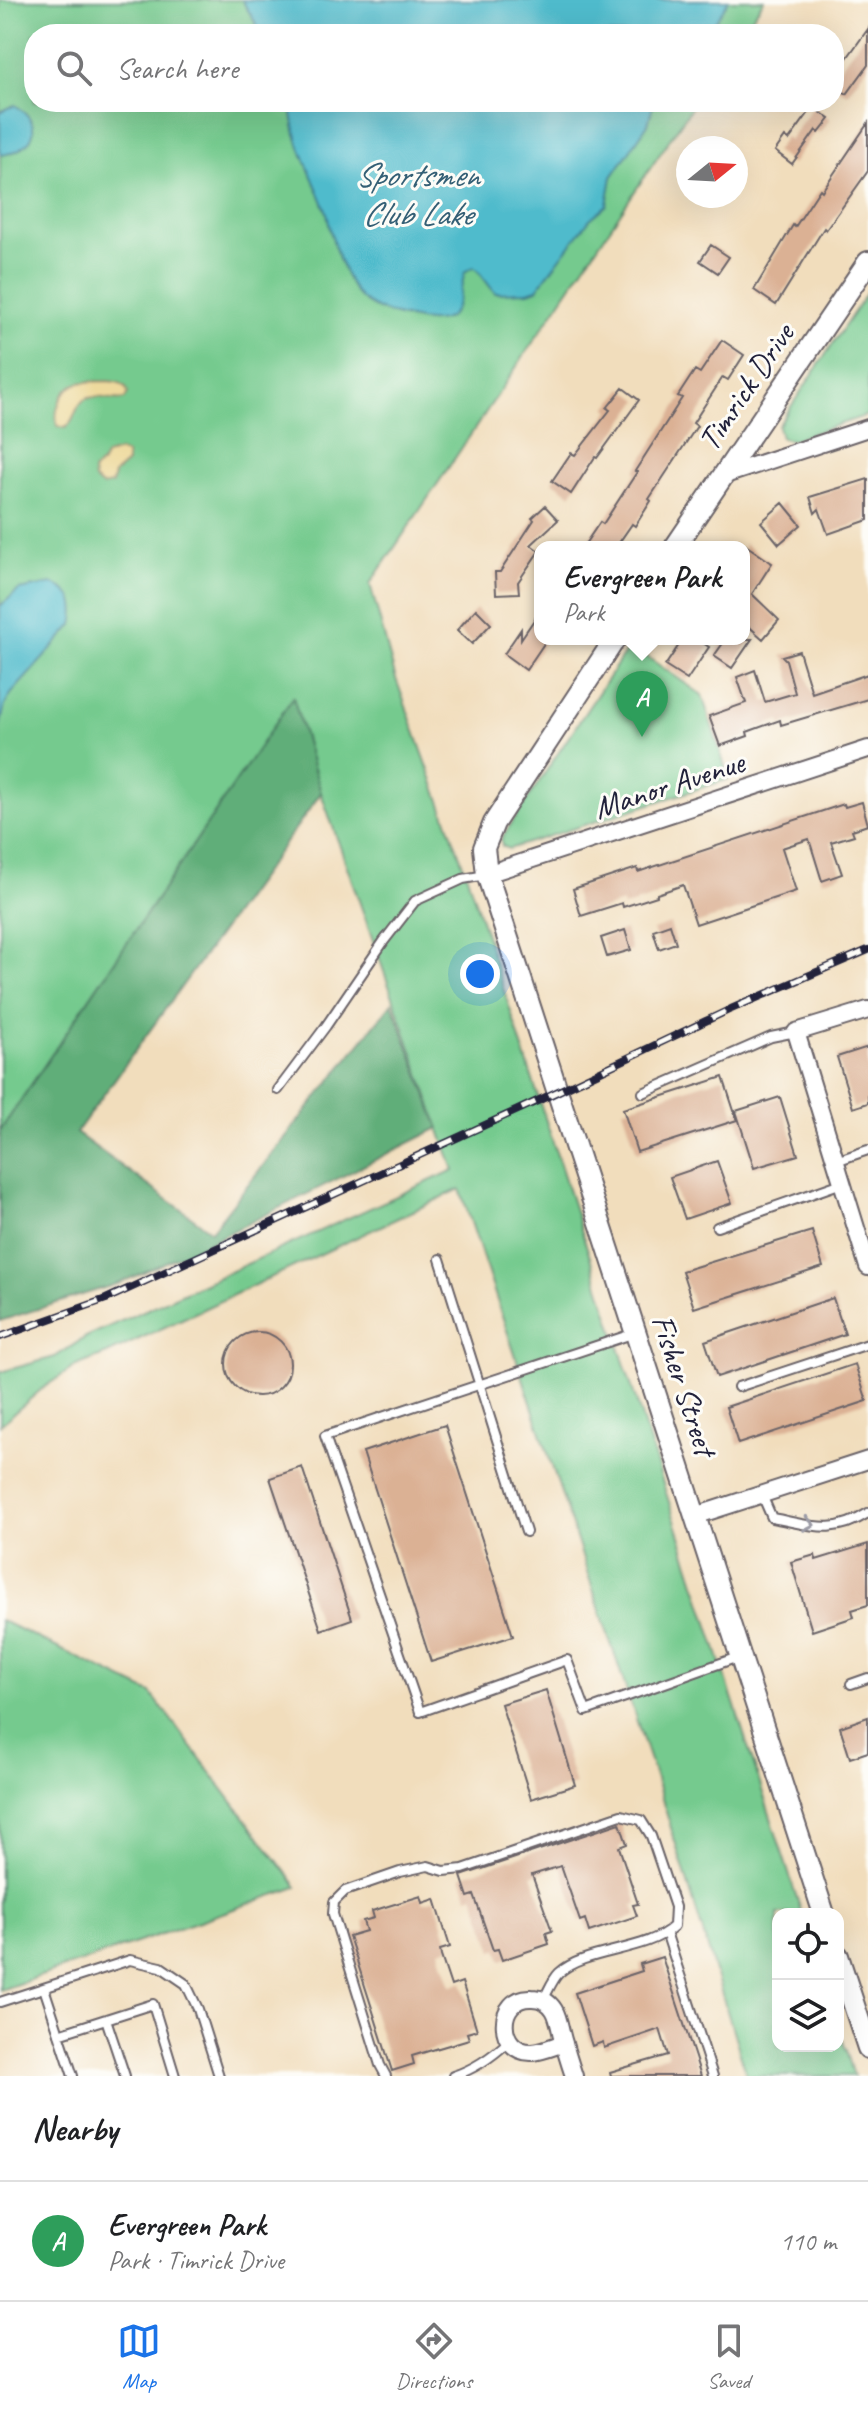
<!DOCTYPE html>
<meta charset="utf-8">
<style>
body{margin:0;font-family:Caveat,sans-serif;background:#f2f2f2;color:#202124}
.controls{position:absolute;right:24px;bottom:24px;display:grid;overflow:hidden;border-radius:16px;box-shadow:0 8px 32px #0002}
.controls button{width:72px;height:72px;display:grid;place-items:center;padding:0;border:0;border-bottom:2px solid #e0e0e0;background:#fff;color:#202124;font:40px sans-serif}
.compass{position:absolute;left:676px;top:136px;width:72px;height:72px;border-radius:50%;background:#fff;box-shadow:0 8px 32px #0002;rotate:72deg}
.you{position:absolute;left:480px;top:974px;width:28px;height:28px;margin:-20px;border:6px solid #fff;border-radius:50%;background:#1a73e8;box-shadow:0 0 0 12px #1a73e833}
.badge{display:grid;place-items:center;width:52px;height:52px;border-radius:50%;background:#1a73e8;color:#fff;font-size:26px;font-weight:700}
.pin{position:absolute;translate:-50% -66px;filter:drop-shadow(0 2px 4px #0008)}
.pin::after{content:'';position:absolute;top:42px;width:28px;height:24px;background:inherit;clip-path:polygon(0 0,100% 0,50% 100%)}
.popup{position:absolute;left:534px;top:541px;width:216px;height:104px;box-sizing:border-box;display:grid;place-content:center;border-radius:16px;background:#fff;filter:drop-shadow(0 2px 6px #0005);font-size:26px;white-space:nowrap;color:#757577}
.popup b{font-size:30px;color:#202124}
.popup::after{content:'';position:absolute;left:50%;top:100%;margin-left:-16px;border:16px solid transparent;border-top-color:#fff}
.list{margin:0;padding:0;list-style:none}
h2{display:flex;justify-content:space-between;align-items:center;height:104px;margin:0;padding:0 32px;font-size:34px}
h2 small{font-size:26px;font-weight:400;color:#757577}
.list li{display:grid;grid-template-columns:52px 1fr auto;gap:24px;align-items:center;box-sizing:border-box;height:120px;padding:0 32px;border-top:2px solid #e0e0e0}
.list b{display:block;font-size:30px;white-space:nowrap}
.list p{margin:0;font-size:26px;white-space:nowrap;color:#757577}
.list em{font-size:26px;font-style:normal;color:#757577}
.icon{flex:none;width:44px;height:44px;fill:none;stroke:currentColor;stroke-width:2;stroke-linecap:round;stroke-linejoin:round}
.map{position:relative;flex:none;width:868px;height:2076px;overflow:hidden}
.search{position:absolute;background:#fff;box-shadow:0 8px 32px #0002;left:24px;right:24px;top:24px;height:88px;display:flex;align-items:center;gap:20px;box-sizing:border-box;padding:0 28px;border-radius:32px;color:#757577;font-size:30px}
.sheet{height:224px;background:#fff}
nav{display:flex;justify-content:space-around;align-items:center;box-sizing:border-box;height:112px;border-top:2px solid #e0e0e0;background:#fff;font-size:22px;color:#757577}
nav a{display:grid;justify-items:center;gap:4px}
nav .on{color:#1a73e8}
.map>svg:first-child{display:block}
.green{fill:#75ca8e;stroke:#4c7664;stroke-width:2}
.forest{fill:#60ae79;stroke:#41685a;stroke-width:2}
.sand{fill:#eeda9e;stroke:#887e6c;stroke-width:2}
.water{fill:#50bbcc;stroke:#396e84;stroke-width:2}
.building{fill:#dbb194}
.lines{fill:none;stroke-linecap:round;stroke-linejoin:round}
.service-casing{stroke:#6a6368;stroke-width:12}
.minor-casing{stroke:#6a6368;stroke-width:20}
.tertiary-casing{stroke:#6a6368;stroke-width:24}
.service{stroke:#fff;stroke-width:8}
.minor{stroke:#fff;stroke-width:16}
.tertiary{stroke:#fff;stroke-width:20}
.rail-casing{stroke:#22223b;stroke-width:8}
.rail{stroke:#fdfcf7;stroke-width:5;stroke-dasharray:15;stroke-linecap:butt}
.oneway{stroke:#9c9ca7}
.labels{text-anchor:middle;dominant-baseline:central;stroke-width:6;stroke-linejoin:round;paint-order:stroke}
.street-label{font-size:32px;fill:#22223b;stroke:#fdfcf7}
.water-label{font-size:34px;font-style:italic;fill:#345f75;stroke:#fdfcf7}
</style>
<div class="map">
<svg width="868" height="2076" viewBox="0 0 868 2076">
<rect width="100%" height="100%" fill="#fdfcf7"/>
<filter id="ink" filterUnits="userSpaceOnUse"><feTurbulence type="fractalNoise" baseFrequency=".0125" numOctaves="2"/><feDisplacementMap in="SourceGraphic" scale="16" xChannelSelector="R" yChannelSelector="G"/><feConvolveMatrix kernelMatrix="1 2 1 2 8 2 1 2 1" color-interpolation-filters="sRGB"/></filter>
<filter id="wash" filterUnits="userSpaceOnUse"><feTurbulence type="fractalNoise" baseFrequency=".006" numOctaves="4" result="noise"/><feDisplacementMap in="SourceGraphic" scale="32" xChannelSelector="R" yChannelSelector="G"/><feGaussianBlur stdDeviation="1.8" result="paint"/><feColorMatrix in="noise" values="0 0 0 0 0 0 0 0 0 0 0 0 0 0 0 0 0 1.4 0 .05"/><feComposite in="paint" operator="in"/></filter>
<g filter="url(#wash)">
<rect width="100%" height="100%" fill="#f1ddbc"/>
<path class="green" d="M0 0H764L741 34H34V102H695L370 584 395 676 467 876 802 1914H778V2046H838V2025L854 2076H747L655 1776 460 1189 107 1354 76 1366 43 1388 0 1425V1372L55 1357 86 1337 454 1170 321 793 293 698 0 1131Z
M868 291V415L792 440 781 438 778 426Z
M630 645 702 695 729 779 509 849 502 846 501 839Z
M0 1620 151 1693 297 1887 0 1990Z"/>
<path class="forest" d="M293 697 321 793 76 1133 211 1231 392 1003 439 1128 223 1236 120 1283 0 1321V1131Z"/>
<path class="sand" d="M108 381C118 382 125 382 128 393L125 399C113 402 96 393 84 400 74 407 76 422 65 428L58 426C53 413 60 392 74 385 83 380 98 382 108 381Z
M119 451 126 454 127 463 114 474 112 484 102 486 94 480 93 471 101 464 106 455Z"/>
<path class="water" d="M242 0H729L707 34H262Z
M291 102H654L648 124 612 177 607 205 590 219 537 289 528 292 495 293 478 271 473 267 465 272C456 303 462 327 419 320 400 317 370 310 357 294 347 281 336 253 332 237 329 229 329 221 327 213 313 174 293 145 291 102Z
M15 105C46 124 35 149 2 155L0 154V112Z
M52 584C73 590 78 605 73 625L11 694 5 705 0 727V606L19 590Z"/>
<g id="blocks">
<path class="building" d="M868 29V65L847 94 834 85V76Z
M813 107 830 119 819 133 816 130 792 164 775 151 785 137 789 140Z
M868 123V171L826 230 824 228 776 305 754 290 793 225 795 227 820 189 822 191Z
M711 245 729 257 718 273 700 261Z
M722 340 744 355 728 380 723 377 693 423 697 426 649 499 651 501 635 526 632 524 616 547H583L600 522 603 524 637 472 635 471 682 398 678 396 695 370 700 373Z
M623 388 639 400 597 458 595 457 571 494 552 481 571 453 575 455 610 410 607 408Z
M868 479V520L828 534 819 509 815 513 810 497Z
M783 503 801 525 779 544 761 522Z
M545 506 558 520 531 545 539 551 518 582 519 593 496 594 495 572H500L534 520 532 518Z
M744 544 772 563 752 594 779 620 763 639 744 622Z
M476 609 491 624 472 644 457 630Z
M540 611V639H547L526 670 504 654 521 629V639Z
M683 639H697L709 647 687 680 665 666Z
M726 639H752L732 668 714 656Z
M799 651 812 693 868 674V699L781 725 780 720 747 732 748 736 720 746 709 716 746 703 737 677 755 670 765 702 795 693 786 660 782 656Z
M862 802 868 825 852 830 854 835 831 842 842 874 822 881 809 839 782 848 796 891 696 924 683 885 657 894V896L623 907 622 903 581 916 573 889 637 868 638 872 844 804 845 807Z
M670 924 676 943 659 949 653 930Z
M625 930 631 950 607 957 601 938Z
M868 1047V1103L853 1108 837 1057Z
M723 1077 737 1120 637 1152 623 1109Z
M780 1097 798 1155 754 1168 736 1111Z
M717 1161 732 1203 685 1219 670 1177Z
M812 1231 823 1267 694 1308 682 1271Z
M833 1298 845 1334 717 1377 705 1341Z
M226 1364a32 32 0 1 1 64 0a32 32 0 1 1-64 0Z
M855 1364 867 1401 738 1444 726 1407Z
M445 1425 513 1636 431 1662 363 1452Z
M302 1467 352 1619 321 1630 270 1478Z
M868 1544V1605L852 1610 854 1617 812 1631 791 1562 815 1555 816 1560Z
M546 1690 575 1785 531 1799 501 1704Z
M868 1717V1752L850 1758 840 1727Z
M620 1823 627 1844 619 1847 638 1904 633 1905 637 1916 589 1932 585 1919 580 1921 561 1866 532 1875 552 1931 546 1933 549 1944 502 1960 498 1949 493 1950 474 1895 468 1897 461 1876Z
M421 1896 423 1903 435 1899 450 1947 440 1950 441 1956 451 1986 462 1982 477 2030 467 2033 469 2039 412 2056 414 2064 392 2071 349 1936 366 1931 363 1921 374 1918 372 1911Z
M662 1957 701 2076H611L610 2072 668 2055 660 2029 604 2048 603 2042 592 2046 575 1993 642 1971 640 1964Z"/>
</g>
</g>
<g filter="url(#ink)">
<use href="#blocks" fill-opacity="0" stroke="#6a6368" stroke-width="2"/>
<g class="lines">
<g class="service-casing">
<path id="service" d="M278 1090 326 1026 384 941 415 901 463 879 486 875
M643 1093 771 1037 796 1032
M836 1161 868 1150
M717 1227 842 1183
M440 1259 526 1532
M635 1333 325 1436 420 1712 567 1660 586 1711 738 1657
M738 1387 868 1344
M762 1495 772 1518C811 1525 832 1536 868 1513
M851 1684 868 1678
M666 1932 713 2076
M44 1988 73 2076
M0 2002 130 1960 161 1967 186 1984 198 2009 219 2076
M106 2019 125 2076
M59 2034 153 2004 175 2076
M386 2076 380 2065 333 1914 334 1902 345 1891 400 1872 428 1866 444 1871 463 1869 621 1815 641 1820 651 1836 675 1907 674 1926C647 1952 584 1949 559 1973 552 1980 548 1992 543 2000
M453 2076C475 2069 492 2057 509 2041"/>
</g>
<g class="minor-casing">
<path id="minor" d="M722 476 868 428
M487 874 868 749
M868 1010 796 1032 868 1267
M695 1516 868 1460
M564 2043C554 2046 543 2051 533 2052 496 2054 495 1996 532 1998 541 1998 549 2002 554 2010 559 2018 560 2030 563 2040 566 2052 570 2064 574 2076"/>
</g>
<g class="tertiary-casing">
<path id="tertiary" d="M675 547 868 262
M615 639 494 823 484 848 487 874 824 1914
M838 1956 868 2048"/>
</g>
<use href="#service" class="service"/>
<use href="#minor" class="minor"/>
<use href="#tertiary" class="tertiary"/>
<g class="rail-casing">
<path id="rail" d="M0 1337 106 1299 546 1097 731 1009 868 950"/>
</g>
<use href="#rail" class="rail"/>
</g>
<defs><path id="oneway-chevron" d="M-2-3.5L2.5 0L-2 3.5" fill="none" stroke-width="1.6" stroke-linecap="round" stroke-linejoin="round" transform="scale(2)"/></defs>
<use class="oneway" href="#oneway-chevron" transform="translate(809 1524) rotate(10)"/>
</g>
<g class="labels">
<g class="street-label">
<text transform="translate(746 387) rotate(-56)">Timrick Drive</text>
<text transform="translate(669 785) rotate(-18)">Manor Avenue</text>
<text transform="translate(684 1385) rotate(72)">Fisher Street</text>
</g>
<g class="water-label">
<text x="417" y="174">Sportsmen<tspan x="417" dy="39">Club Lake</tspan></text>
</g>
</g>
</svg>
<div class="controls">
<button><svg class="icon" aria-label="locate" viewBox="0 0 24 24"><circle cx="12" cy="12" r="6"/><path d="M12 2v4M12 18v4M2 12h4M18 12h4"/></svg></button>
<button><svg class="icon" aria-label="layers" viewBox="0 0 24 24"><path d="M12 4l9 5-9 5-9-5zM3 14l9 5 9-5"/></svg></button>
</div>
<svg class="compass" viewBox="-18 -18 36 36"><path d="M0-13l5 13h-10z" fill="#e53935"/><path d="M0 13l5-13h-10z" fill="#757577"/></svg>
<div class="you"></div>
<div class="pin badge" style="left:642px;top:737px;background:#2e9e5b">A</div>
<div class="popup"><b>Evergreen Park</b>Park</div>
<div class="search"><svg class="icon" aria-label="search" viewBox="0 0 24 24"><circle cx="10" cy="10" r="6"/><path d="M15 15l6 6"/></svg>Search here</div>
</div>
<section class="sheet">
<h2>Nearby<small></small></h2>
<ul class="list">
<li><span class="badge" style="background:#2e9e5b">A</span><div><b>Evergreen Park</b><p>Park · Timrick Drive</p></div><em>110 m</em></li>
</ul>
</section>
<nav>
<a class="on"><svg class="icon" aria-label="map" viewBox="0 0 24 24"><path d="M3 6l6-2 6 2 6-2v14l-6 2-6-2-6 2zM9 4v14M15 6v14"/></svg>Map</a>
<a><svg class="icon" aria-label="directions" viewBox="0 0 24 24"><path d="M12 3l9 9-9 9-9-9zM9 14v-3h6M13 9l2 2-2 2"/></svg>Directions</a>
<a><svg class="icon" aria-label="saved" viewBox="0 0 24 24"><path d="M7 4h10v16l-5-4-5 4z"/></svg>Saved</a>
</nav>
